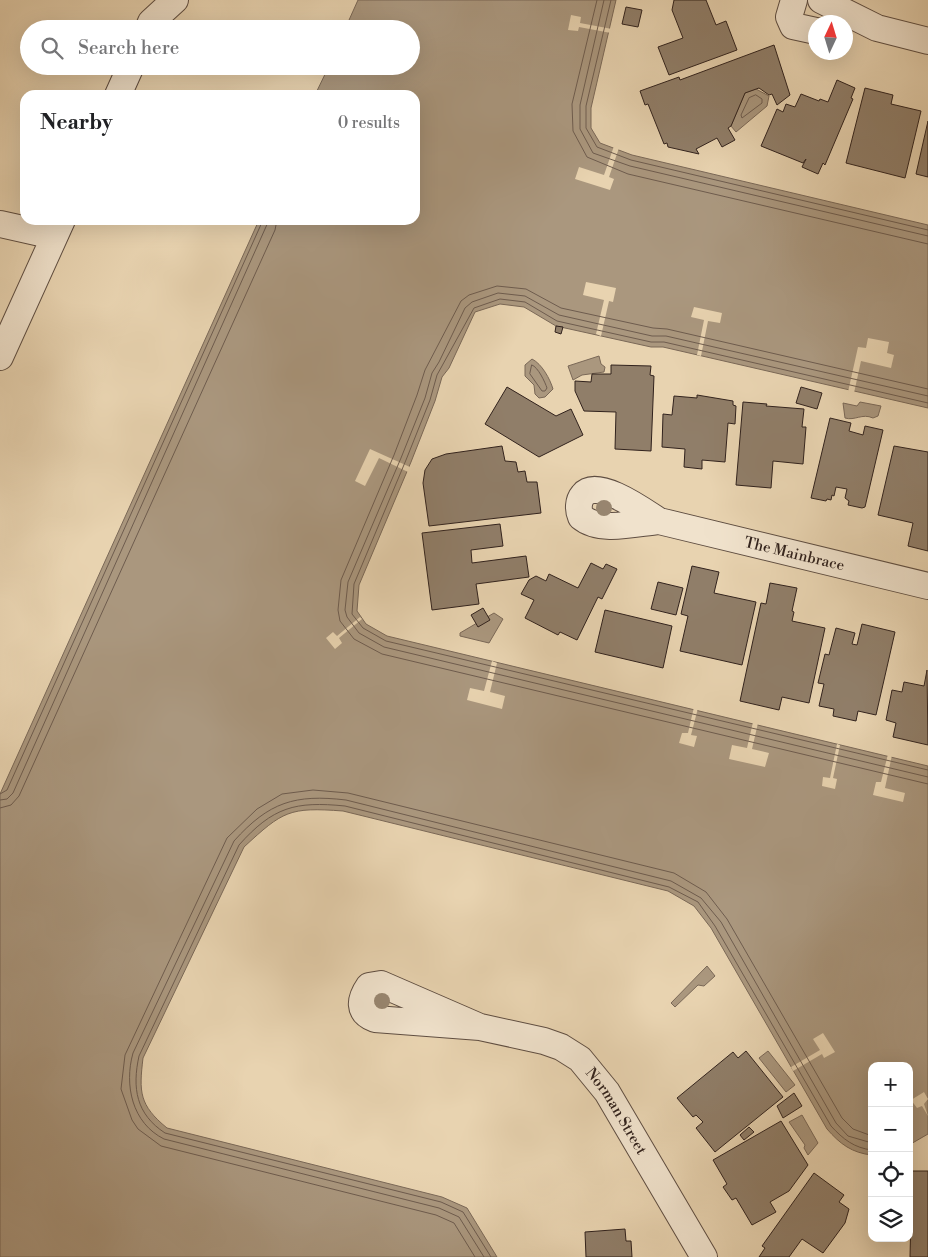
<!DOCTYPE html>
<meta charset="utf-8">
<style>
body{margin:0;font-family:"Libre Bodoni",serif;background:#f6f6f6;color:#202124}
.controls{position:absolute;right:15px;bottom:15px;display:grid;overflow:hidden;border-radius:10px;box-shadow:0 5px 20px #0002}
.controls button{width:45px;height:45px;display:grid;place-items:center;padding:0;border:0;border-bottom:1px solid #e0e0e0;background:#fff;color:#202124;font:25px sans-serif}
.compass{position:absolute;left:808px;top:15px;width:45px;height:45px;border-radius:50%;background:#fff;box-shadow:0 5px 20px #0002;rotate:4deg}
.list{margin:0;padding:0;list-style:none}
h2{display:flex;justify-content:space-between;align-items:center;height:65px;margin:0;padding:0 20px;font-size:21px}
h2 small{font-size:16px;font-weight:400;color:#757577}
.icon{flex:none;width:28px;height:28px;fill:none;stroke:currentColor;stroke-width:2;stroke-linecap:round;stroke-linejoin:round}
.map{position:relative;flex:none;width:928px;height:1257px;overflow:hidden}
.search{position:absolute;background:#fff;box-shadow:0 5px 20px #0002;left:20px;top:20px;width:400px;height:55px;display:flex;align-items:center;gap:12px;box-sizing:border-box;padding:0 18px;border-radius:28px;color:#757577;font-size:19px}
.panel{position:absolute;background:#fff;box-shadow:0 5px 20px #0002;left:20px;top:90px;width:400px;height:135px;border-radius:15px}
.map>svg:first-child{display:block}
.water{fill:#aa977e;stroke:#7a6857}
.pier{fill:#e8d3b0}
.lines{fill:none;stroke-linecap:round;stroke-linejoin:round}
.shore{stroke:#6e5c4e;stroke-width:1}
.building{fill:#907e69;stroke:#31221d}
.minor-casing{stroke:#5f4e42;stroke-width:28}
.minor{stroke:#f0e2cc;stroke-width:26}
.tree{fill:#988670}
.labels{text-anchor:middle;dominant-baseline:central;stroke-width:5;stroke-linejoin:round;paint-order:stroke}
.street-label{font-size:15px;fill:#31221d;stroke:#f0e2cc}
</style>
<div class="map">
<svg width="928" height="1257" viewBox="0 0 928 1257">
<rect width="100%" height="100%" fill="#e8d3b0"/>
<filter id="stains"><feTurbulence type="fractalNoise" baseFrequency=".004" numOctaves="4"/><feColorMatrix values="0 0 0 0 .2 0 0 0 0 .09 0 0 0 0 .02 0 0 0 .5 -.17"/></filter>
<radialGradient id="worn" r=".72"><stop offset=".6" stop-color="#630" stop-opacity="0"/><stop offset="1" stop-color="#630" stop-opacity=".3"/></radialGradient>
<path class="water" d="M358 0H616L591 108V128L600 143 632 155 928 225V408L663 347H651L556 326 524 307 500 304 475 312 449 368 442 377 435 401 411 462 359 585 357 611 366 624 387 636 928 766V1134L909 1145V1066H872V1155C852 1153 840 1144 827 1129L711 928 694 906 668 891 343 811C289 807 283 811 244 847L143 1058C139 1092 139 1105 167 1128L442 1197 467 1208 497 1257H0V794L259 220H415V95H315L329 66H411V29H345Z
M756 89 769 96 767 106 736 132 731 126 745 93Z
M599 356 601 364 605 367 604 372 582 375 573 380 568 366Z
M532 359C542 364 550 379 553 389L545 397 539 398 535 394 534 385 525 376V365Z
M860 402 881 406 878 416 873 418C862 413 855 421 845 418L843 403 857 406Z
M494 613 503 619 489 643 460 636V633Z
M707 966 715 976 704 986 698 985 675 1007 671 1003Z
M768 1051 795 1085 786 1092 759 1058Z
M802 1115 818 1143 808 1155 804 1148 805 1145 789 1122Z"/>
<path class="pier" d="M571 15 581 17 580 23 612 29 611 33 579 27 578 31 568 30Z
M614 146 619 148 609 177 614 179 610 190 575 179 579 167 604 175Z
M586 282 616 288 613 302 609 301 601 336 596 334 604 300 583 295Z
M694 307 722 313 720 323 708 321 701 356 697 355 704 320 691 317Z
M868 338 889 342 887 353 894 355 891 368 861 361 854 393 848 392 858 347 866 348Z
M370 449 410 467 408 472 379 458 365 486 355 481Z
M360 617 362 619 339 638 342 643 335 649 326 638 333 632 337 636Z
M492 661 497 663 490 692 505 696 502 709 467 700 470 688 484 691Z
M694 707 698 708 691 735 697 736 694 747 679 743 682 733H688Z
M753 722 758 723 752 749 769 753 765 767 729 759 732 745 747 748Z
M837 744 840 745 833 778 837 779 835 789 822 786 823 777 830 778Z
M888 754 892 755 885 788 905 793 903 802 873 795 876 782H881Z
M823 1033 835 1052 824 1058 822 1054 793 1071 791 1067 820 1050 813 1039Z
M924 1092 928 1099 924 1104 928 1116 922 1106 917 1108 911 1100Z"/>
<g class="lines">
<path class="shore" d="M597 0 572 104 573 131 587 157 628 174 928 244
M604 0 580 105V129L593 153 630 166 928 236
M611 0 586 106V128L597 147 631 160 928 230
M756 95 762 99V103L742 118 741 115 749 98Z
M532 365C538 367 545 382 547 388L545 391H542L530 374Z
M928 389 667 329 653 328 561 308 526 289 497 286 469 295 461 301 425 370 417 395 394 455 341 580 338 610 340 621 354 639 382 654 928 784
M928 396 666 336H652L559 315 525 296 498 293 472 302 465 308 439 362 432 373 425 398 401 458 348 582 345 610 347 617 359 633 384 647 928 777
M928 403 664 342H651L557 321 525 302 500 299 474 308 437 375 430 400 406 460 354 584 352 614 363 628 386 641 928 770
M0 794 7 790 263 220
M0 800 7 799 13 793 269 220
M0 808 11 805 19 796 275 230 277 220
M475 1257 454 1223 436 1215 161 1146 138 1129 132 1120 121 1089 125 1055 227 838 257 809 282 794 313 790 348 793 674 873 706 892 727 919 842 1118 853 1129 872 1136
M484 1257 459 1217 439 1208 164 1139C132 1123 124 1085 133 1053L234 841C269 802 295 794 346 800L671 881 701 898 721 922 836 1123 848 1136 872 1143
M491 1257 463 1212 441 1202 165 1133C136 1114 132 1088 139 1056L239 845C273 807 295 801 345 806L669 887 698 902 715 926 831 1126C843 1139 854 1148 872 1150"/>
</g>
<path class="building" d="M674 0H706L716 25 726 21 737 50 669 75 658 47 683 38 672 10Z
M626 7 642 10 638 27 622 24Z
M774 45 790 95 777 105 772 94 769 95 759 88 745 93 731 126 728 128 735 140 722 147 717 138 696 149 699 154 668 147 667 143 664 144 648 104 645 105 640 91 679 77 680 80Z
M837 80 855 88 851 98 853 99 825 165 823 163 818 174 802 167 806 159 803 163 761 146 777 109 783 112 786 104 795 107 801 94 819 101 820 99 828 102Z
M865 88 893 95 891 104 921 111 905 178 846 163Z
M928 121V177L916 174Z
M556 326 563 327 561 334 555 332Z
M611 365 651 366 650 375 654 376 651 451 615 449 616 412 584 411 575 391V381L591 382 592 374H611Z
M507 387 556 416 571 409 583 435 539 457 485 424Z
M801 387 822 393 817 409 796 403Z
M697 395 733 401V405L736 406 735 424 728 423 725 462 702 460V469L684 467 685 449 662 447 663 414 672 415 674 396 697 398Z
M743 402 767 404 766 406 804 409 802 427H806L803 464 773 461 771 488 736 485Z
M830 418 851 423 849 431 863 435 865 426 883 430 865 507 862 508 848 505 849 501 845 498 847 489 836 487 834 496 832 495 831 500 827 499 826 501 811 498Z
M502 446 505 461 516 462 518 472 525 471 527 482H537L541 513 429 526 423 483 425 470 432 459 446 454Z
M894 446 928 452V551L908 546 913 523 878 515Z
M500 524 503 546 471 550 472 563 526 556 529 577 476 584 479 604 432 610 422 533Z
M591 563 603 569 606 564 617 569 602 599 598 597 577 640 560 632 558 635 525 618 534 600 521 594 529 580 536 576 546 581 549 574 578 588Z
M692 566 719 572 714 593 756 602 742 665 680 651 688 616 681 614Z
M658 582 683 588 676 615 651 609Z
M770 583 797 588 792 611 794 612 792 621 825 628 809 703 782 697 779 710 740 701 761 603 766 604Z
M483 608 490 620 478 627 471 615Z
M605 610 672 626 663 668 595 652Z
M862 624 895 632 876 715 858 711 856 721 833 716 834 709 819 706 824 684 818 683 825 654 829 655 836 628 855 633 852 644 857 645Z
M927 670 928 745 893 737 896 723 886 720 892 690 902 692 904 682 924 686Z
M746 1051 783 1097 715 1152 696 1128 703 1122 696 1115 693 1117 677 1098 733 1052 738 1058Z
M794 1093 802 1106 783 1118 777 1106Z
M781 1121 808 1165 789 1191 770 1202 776 1212 752 1225 736 1198 732 1200 723 1187 727 1184 713 1160Z
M749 1127 754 1132 744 1140 740 1135Z
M912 1171H928V1257H910Z
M814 1173 844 1195 839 1202 849 1209 845 1223 823 1253 802 1239 789 1257H759L765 1248 762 1246Z
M625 1229 626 1241H631L632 1257H586L585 1232Z"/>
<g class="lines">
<g class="minor-casing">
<g id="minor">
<path d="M794 0 789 17 793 26 816 31"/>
<path d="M821 0 877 28 928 41"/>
<path d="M148 29 151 22 175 0"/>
<path d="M118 95 131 66"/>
<path d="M0 224 54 236"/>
<path d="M0 357 62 220"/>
<path id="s1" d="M659 521C636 523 600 533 581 517 578 510 578 501 583 495 597 477 645 512 659 521L928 586"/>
<path id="s2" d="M480 1027 381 984 369 986C360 999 357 1012 375 1019L480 1027 544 1041 561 1047 580 1059 607 1092 704 1257"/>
</g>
</g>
<use href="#minor" class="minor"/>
</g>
<g class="tree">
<circle cx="604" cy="508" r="8"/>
<circle cx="382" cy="1001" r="8"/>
</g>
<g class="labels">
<g class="street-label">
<text stroke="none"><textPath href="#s1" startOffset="328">The Mainbrace</textPath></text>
<text stroke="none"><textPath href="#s2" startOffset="436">Norman Street</textPath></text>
</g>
</g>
<rect width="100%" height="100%" filter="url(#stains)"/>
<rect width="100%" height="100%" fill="url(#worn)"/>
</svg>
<div class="controls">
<button>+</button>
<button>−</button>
<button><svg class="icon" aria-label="locate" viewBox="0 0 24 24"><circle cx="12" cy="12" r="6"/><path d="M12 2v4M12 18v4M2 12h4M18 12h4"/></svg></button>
<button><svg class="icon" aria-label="layers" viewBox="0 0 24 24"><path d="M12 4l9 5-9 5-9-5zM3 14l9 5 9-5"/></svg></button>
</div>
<svg class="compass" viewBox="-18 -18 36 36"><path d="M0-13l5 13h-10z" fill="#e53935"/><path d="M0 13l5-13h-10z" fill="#757577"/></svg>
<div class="search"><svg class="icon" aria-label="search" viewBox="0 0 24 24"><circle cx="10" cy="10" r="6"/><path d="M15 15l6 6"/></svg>Search here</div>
<section class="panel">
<h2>Nearby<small>0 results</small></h2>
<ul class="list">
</ul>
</section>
</div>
